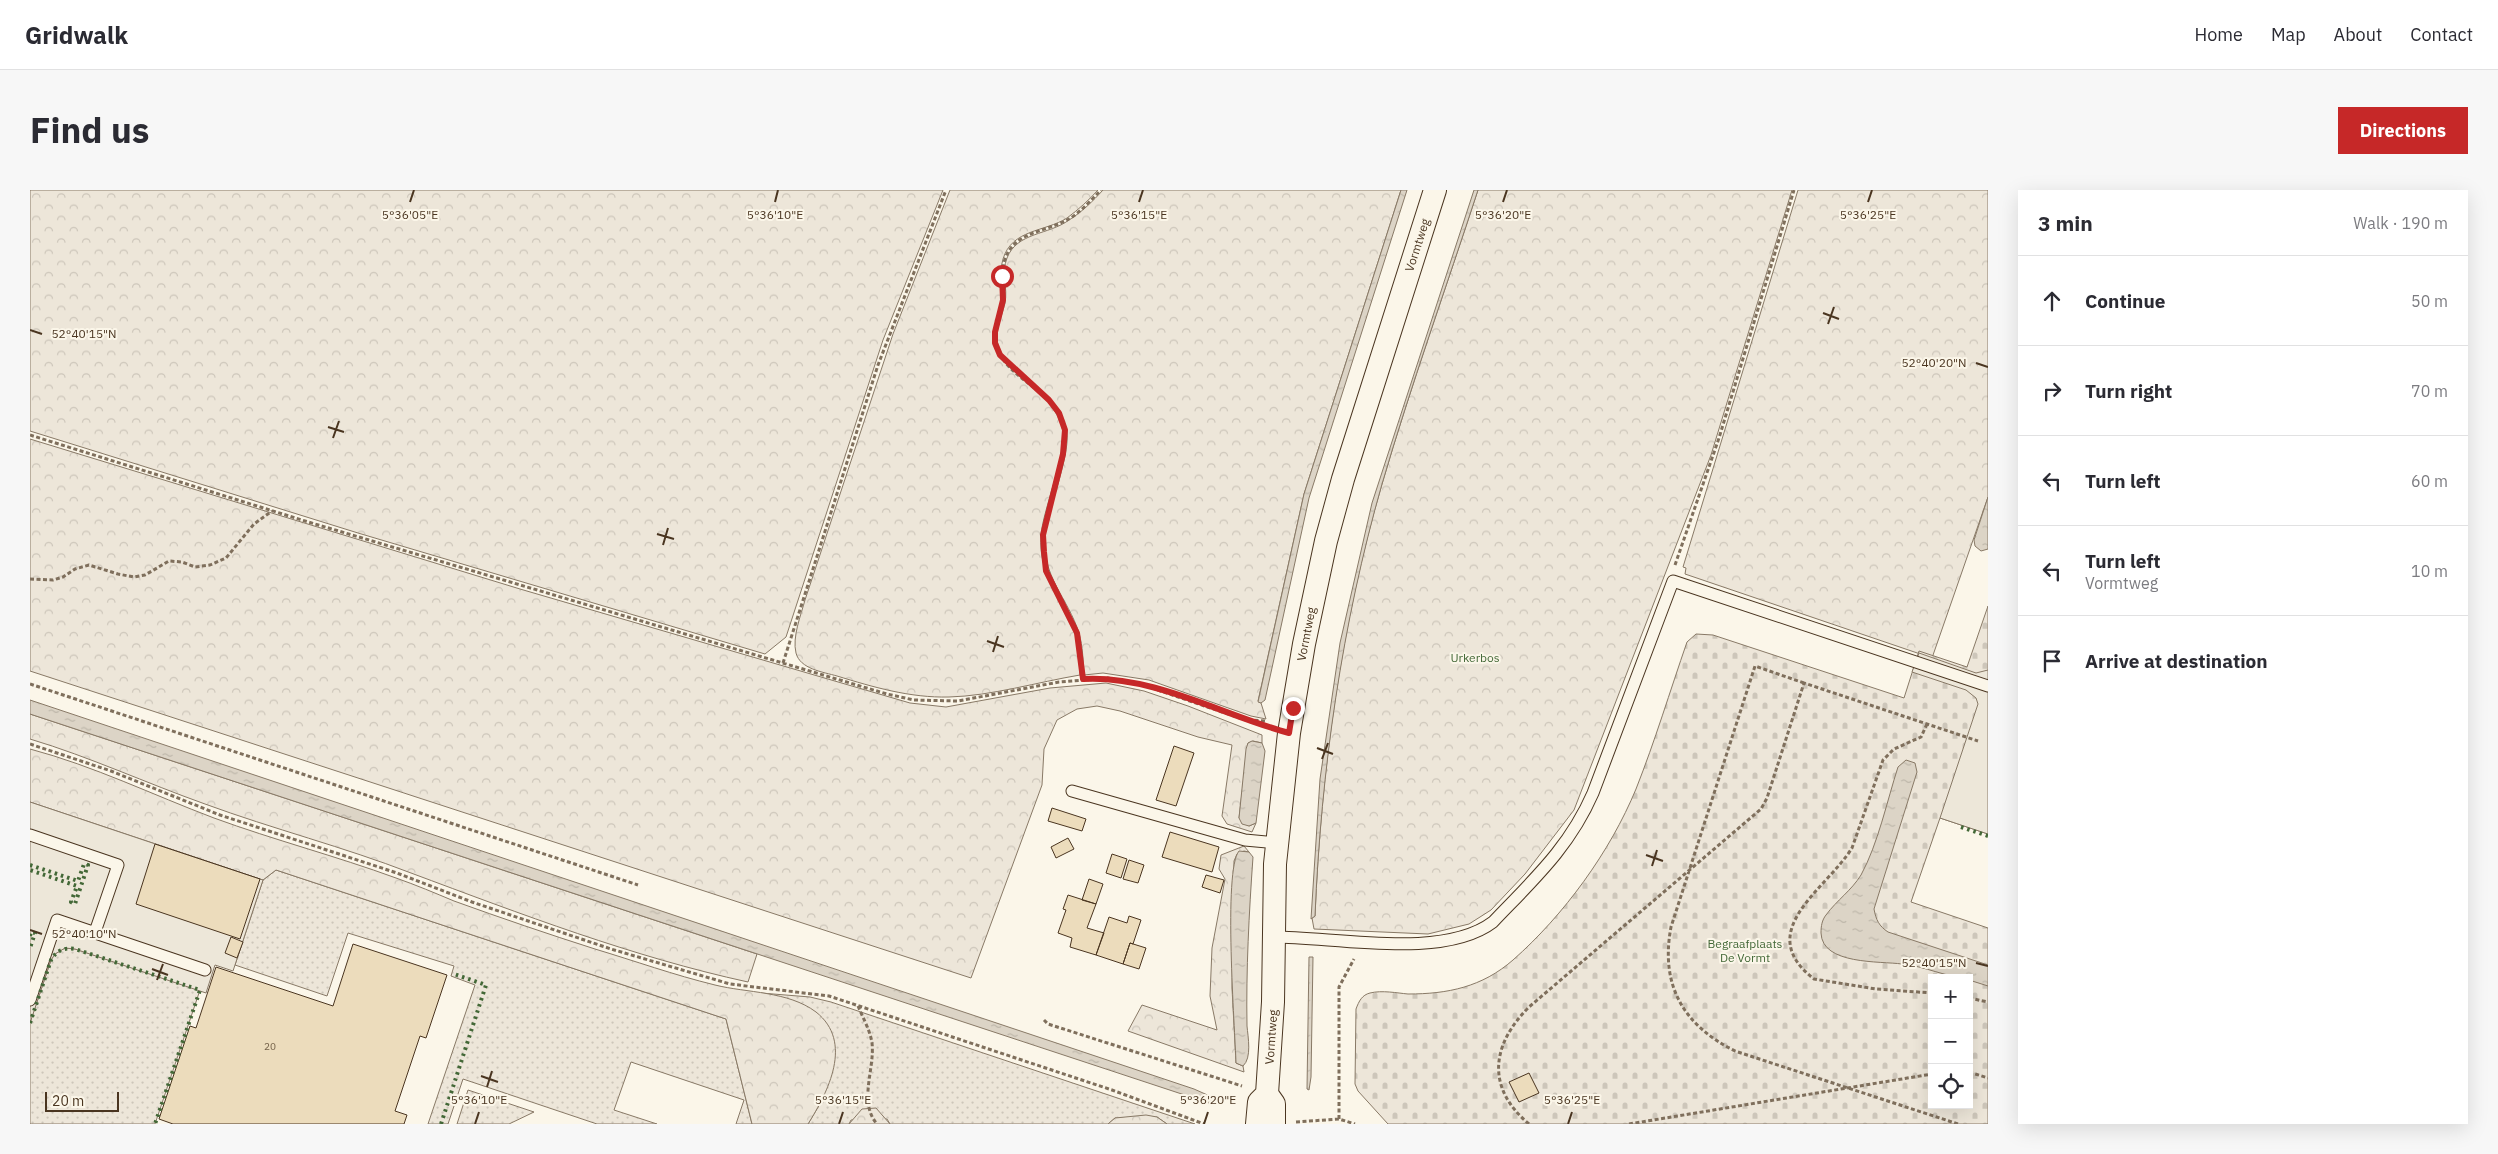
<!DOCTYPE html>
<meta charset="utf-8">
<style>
body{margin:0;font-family:"IBM Plex Sans",sans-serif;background:#f7f7f7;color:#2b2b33}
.controls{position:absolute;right:15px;bottom:15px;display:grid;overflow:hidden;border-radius:0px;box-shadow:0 5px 20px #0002}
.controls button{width:45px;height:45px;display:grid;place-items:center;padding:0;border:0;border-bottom:1px solid #e1e1e2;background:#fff;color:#2b2b33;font:25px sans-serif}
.scale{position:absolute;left:15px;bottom:12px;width:74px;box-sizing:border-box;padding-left:5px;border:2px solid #4a3520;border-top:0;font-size:14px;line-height:18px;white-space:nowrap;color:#4a3520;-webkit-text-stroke:4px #fbf6e9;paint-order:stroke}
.stop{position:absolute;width:15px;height:15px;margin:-11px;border:4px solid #c62828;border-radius:50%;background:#fff}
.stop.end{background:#c62828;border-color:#fff;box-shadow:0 1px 5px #0008}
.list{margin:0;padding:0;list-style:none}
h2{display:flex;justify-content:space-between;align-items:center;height:65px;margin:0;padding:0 20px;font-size:21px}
h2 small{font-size:16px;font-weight:400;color:#7c7c81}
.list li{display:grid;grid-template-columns:32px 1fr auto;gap:15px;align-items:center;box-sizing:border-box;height:90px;padding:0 20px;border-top:1px solid #e1e1e2}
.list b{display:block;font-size:19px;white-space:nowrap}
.list p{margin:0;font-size:16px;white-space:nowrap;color:#7c7c81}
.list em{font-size:16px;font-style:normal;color:#7c7c81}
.icon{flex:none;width:28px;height:28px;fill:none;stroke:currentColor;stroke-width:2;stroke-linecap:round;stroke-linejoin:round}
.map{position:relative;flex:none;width:1958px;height:934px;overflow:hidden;border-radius:0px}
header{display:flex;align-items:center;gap:30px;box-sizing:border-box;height:70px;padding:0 25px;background:#fff;border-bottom:1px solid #e1e1e2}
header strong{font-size:24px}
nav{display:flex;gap:28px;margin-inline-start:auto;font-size:18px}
.intro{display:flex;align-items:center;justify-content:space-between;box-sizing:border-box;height:120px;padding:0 30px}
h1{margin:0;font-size:35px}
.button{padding:12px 22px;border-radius:0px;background:#c62828;color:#fff;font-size:18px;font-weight:700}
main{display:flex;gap:30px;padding:0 30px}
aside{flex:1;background:#fff;border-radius:0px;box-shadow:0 5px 20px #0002}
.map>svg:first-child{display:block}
.grass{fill:url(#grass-dots);stroke:#887966}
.forest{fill:url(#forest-crowns);stroke:#887966}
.cemetery{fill:url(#cemetery-stones);stroke:#887966;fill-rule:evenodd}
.parking{fill:#ede7d9;stroke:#887966}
.water{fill:url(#water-ripples);stroke:#887966}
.building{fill:#ecdcbc;stroke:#4a3520}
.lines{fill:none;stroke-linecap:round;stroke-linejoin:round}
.lane-casing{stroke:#4a3520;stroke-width:13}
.street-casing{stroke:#4a3520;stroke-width:24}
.path{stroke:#7f6f5c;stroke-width:3;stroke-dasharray:4 2.5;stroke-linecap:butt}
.lane{stroke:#fbf6e9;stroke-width:11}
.street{stroke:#fbf6e9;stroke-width:22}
.hedge{stroke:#436837;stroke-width:4;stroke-dasharray:2.5 4;stroke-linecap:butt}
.route{stroke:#c62828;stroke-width:6}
.ticks{fill:none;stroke:#4a3520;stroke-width:2}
.labels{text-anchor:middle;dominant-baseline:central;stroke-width:4;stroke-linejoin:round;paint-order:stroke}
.number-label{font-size:10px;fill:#725f47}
.street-label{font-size:12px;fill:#4a3520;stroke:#fbf6e9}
.park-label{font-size:12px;fill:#436837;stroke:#fbf6e9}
.ticks-label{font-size:12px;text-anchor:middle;fill:#4a3520;stroke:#fbf6e9;stroke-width:4;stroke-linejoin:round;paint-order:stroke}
</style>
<header>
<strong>Gridwalk</strong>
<nav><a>Home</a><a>Map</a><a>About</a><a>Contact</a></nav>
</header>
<div class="intro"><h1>Find us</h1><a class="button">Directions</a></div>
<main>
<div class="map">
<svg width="1958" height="934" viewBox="0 0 1958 934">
<defs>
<pattern id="grass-dots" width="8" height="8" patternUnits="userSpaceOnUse" patternTransform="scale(1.25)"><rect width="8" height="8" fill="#ede6d9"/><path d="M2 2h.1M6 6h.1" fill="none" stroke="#cdc6ba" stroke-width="1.8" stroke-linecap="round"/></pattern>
<pattern id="forest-crowns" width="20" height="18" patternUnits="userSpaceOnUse" patternTransform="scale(1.25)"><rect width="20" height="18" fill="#ede6d9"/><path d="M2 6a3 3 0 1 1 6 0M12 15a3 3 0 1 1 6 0" fill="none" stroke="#cdc6ba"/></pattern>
<pattern id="cemetery-stones" width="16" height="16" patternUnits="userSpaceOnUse" patternTransform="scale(1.25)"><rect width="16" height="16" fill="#ede6d9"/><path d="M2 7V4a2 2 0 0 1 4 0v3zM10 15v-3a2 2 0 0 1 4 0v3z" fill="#cdc6ba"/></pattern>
<pattern id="water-ripples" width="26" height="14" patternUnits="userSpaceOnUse" patternTransform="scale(1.25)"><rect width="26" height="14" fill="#dcd4c6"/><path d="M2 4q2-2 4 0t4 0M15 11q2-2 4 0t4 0" fill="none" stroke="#beb7aa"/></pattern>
</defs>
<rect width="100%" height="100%" fill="#fbf6e9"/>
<path class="grass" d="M246 680 696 829 722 934H706L714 910 601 872 584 920 627 934H567L433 889 418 934H398L445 795 421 786 424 776 318 743 297 806 205 775 233 690Z
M35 758 45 759 170 800 125 934H0V833L21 770 25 764Z
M731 803 780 807 801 812 1165 934H1137L1127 927 1085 928 1078 934H860L857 929 821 930 819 934H778L794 907 753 808Z
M438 900 504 922 479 934H427Z"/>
<path class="forest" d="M0 0H913L853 150 756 447 735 464 328 343 0 241Z
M920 0H1068C1059 10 1048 20 1037 28 1015 42 982 39 973 69 968 85 974 101 970 117 965 134 958 153 971 168 991 192 1023 206 1032 237 1039 258 1013 319 1011 345 1008 386 1032 408 1045 443 1049 456 1049 471 1050 485 1008 492 961 506 919 507 880 508 843 497 807 486 793 482 770 479 766 463 762 447 771 425 775 410L863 144Z
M1073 0H1371L1274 304 1228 511 1231 513 1236 529 1221 526 1119 490 1073 483 1054 485C1053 471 1053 457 1049 443 1038 408 1011 386 1015 345 1018 318 1043 260 1036 237 1026 203 991 192 972 164 961 148 971 130 975 113 978 98 971 83 977 68 987 42 1019 45 1039 30 1052 22 1063 11 1073 0Z
M1448 0H1762L1681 265 1544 620 1495 684 1461 720 1439 734 1398 744 1284 739 1282 728 1285 726C1291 580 1311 434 1352 294 1381 195 1416 98 1448 0Z
M1768 0H1958V307L1902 468 1655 384 1656 378 1653 377Z
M0 249 490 399 880 513 916 517 1020 498 1076 493 1114 501 1158 516 1232 545V553L1223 551 1218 553 1209 628 1219 636 1226 633 1222 642 1197 634 1192 626 1202 555 1168 547 1090 521 1067 516 1047 519 1027 530 1014 559 1012 595 941 788 0 481Z
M0 524 727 764 718 792C603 767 491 724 381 683 314 657 243 639 175 614 116 593 60 567 0 549Z
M0 559C64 576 123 605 184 628 244 650 306 666 366 688 386 695 405 703 424 711 471 728 518 744 565 759 605 771 644 785 685 795 717 803 758 801 786 822 824 852 798 902 778 934H722L696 829 246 680 233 690 0 612Z
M1214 656 1219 662 1214 661 1207 664 1204 671 1202 798 1206 873 1213 876 1214 882 1098 841 1112 815 1187 840 1180 806 1182 758 1195 689 1189 679 1191 665Z
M846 918 860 934H819L832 919Z
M1116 925 1127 927 1137 934H1078L1085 928Z"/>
<path class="cemetery" d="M1958 416V644L1910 628 1881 712 1958 738V934H1358L1328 901 1325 894 1326 819C1329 811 1332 805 1340 803 1352 800 1367 803 1378 804 1418 804 1452 797 1483 770 1534 725 1580 662 1606 599 1625 551 1640 501 1657 452L1666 444 1683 445 1874 508 1889 461 1937 477ZM1902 788H1939V915H1902Z"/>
<path class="parking" d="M1889 463 1946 483 1958 480V644L1910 628 1948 514 1946 508 1936 500 1882 482Z
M0 612 233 690 203 781 185 775 176 803 45 759 35 758 25 764 21 770 0 833Z"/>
<path class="water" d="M1371 0H1377L1279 308 1235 510 1231 513 1228 512 1274 304Z
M1444 0H1448C1416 98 1381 195 1352 294 1312 434 1291 580 1285 726L1281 729 1290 589 1310 453 1342 313Z
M1958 307V359L1951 361 1945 356 1944 350Z
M0 510 1164 899 1182 907V914L0 524Z
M1222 551 1232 553 1235 561 1226 633 1219 636 1212 634 1209 628 1216 559 1218 553Z
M1876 570 1885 573 1887 582 1844 719C1846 730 1849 736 1858 742L1958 775V796L1939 790V788C1917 788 1895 776 1872 774 1850 771 1792 775 1791 743 1791 736 1792 730 1796 725 1807 710 1821 701 1831 685 1848 654 1857 611 1868 577Z
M1209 661 1219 662 1223 667C1219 723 1216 780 1217 836 1218 847 1222 868 1213 876L1206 873C1205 839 1193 680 1209 661Z
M1279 767H1283L1281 887 1279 900 1277 899Z"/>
<path class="building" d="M1144 556 1164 563 1146 616 1126 610Z
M1022 618 1056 629 1052 641 1018 631Z
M1140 642 1189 657 1182 682 1132 667Z
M1038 648 1044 659 1026 668 1021 657Z
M125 654 230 689 210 749 106 714Z
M1082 664 1097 669 1091 688 1076 683Z
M1099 670 1114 675 1108 693 1093 689Z
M1176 685 1194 690 1190 703 1172 697Z
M1059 689 1073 694 1066 714 1052 710Z
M1038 705 1066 714 1057 738 1074 743 1066 765 1040 757 1042 748 1028 743 1036 720 1033 719Z
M1099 726 1111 730 1103 754 1100 753 1093 774 1066 765 1079 727 1097 733Z
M201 747 213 752 207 768 195 763Z
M1100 753 1116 758 1109 779 1093 774Z
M323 754 417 785 396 848 390 846 365 921 377 925 374 934H143L129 929 160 836 166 838 186 777 303 816Z
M1499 883 1509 903 1489 912 1479 892Z"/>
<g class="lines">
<g class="lane-casing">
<path id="lane" d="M1042 601 1215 650 1247 653
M0 645 88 675 65 742
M1244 747C1305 747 1413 770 1463 732 1503 690 1539 658 1563 603L1643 391 1958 496
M0 810 27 730 175 780"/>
</g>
<g class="street-casing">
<path id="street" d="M1227 934 1229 912 1237 904
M1244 934V914L1237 904 1243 812 1245 674 1259 543 1274 454 1296 351 1313 289 1405 0"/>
</g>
<path class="path" d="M0 245 275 331 857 504 884 510 928 511 1029 492 1078 488 1116 496 1236 537
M1645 375 1689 248 1764 0
M0 389 23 390 33 387 45 379 59 375 88 384 104 387 115 385 139 371 152 372 165 377 180 375 196 368 224 334 242 321
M753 473 848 175 916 0
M1053 489C1051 475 1051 459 1047 444 1045 436 1039 428 1035 420 1022 396 1012 374 1013 345 1015 319 1041 260 1034 238 1024 201 988 194 970 165 960 149 968 130 972 114 976 99 970 84 975 69 984 42 1015 42 1037 30 1049 24 1061 10 1071 0
M1774 493 1725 476 1641 737C1630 795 1653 835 1705 861L1928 934
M0 494 608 695
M1218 530 1237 531
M1897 534 1891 547 1864 559 1853 570 1822 658C1796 700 1722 741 1784 789L1846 799 1902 803
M0 554 81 581 190 625 367 683 442 712 581 759 700 794 799 806 1082 900 1174 934
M1939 808 1958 812
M828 816C833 828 840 840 842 853 845 879 828 912 847 934
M1014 830 1018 834 1212 896
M1939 882 1958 888
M1309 929V797L1324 769
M1266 932 1309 929 1325 934
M1499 934C1456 898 1461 855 1499 817L1731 619 1737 608 1774 493 1948 551
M1599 934 1902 884"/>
<use href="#lane" class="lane"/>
<use href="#street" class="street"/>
<path class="hedge" d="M1931 637 1958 646
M0 675 48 691 54 674 58 675 45 714 41 712 47 696 0 680
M0 746 1 742 5 743 0 758
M0 833 21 770C26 761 34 757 45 759L170 800 125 934
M411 934 456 795 424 784"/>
</g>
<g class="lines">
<path class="route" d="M972 86 973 110 965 142V153L970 165 1019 210 1029 223 1035 240 1033 264 1013 345 1014 362 1016 381 1047 443 1053 489C1124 485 1192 525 1259 543L1263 518"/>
</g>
<path class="ticks" d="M380 12 384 0M745 12 748 0M1109 12 1113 0M1473 12 1477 0M1838 12 1842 0M1793 123 1809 129M1798 134 1804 117M0 140 12 144M1946 173 1958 177M298 237 314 242M303 248 309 231M627 344 644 349M633 355 638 338M957 451 974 457M963 462 968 446M1287 558 1303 564M1292 569 1298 553M1616 665 1633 671M1622 676 1627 660M0 740 12 744M1946 773 1958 776M122 779 138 785M127 790 133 774M451 886 468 892M457 897 462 881M445 934 449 922M809 934 813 922M1174 934 1178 922M1538 934 1542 922"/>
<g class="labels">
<g class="number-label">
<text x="240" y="856">20</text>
</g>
<g class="street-label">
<text transform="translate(1387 55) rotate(-72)">Vormtweg</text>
<text transform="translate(1276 444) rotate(-79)">Vormtweg</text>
<text transform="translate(1241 847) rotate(-86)">Vormtweg</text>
</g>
<g class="park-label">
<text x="1445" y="467">Urkerbos</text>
<text x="1715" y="753">Begraafplaats<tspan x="1715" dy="14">De Vormt</tspan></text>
</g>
</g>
<g class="ticks-label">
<text x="380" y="29">5°36'05"E</text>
<text x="745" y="29">5°36'10"E</text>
<text x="1109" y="29">5°36'15"E</text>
<text x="1473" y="29">5°36'20"E</text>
<text x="1838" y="29">5°36'25"E</text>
<text x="54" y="148">52°40'15"N</text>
<text x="1904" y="177">52°40'20"N</text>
<text x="54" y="748">52°40'10"N</text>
<text x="1904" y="777">52°40'15"N</text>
<text x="449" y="914">5°36'10"E</text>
<text x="813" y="914">5°36'15"E</text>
<text x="1178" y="914">5°36'20"E</text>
<text x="1542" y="914">5°36'25"E</text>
</g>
</svg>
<div class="controls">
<button>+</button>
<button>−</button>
<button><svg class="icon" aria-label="locate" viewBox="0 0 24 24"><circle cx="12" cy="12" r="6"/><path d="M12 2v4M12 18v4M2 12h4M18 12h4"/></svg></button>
</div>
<div class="scale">20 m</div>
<div class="stop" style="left:972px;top:86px"></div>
<div class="stop end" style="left:1263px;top:518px"></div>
</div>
<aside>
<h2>3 min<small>Walk · 190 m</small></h2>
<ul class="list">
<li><svg class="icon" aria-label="ahead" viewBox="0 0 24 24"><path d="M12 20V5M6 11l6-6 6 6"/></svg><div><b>Continue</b></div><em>50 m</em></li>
<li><svg class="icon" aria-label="right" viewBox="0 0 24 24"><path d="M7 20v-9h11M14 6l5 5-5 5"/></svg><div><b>Turn right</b></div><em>70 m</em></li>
<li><svg class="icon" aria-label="left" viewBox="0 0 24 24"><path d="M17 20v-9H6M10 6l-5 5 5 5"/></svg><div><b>Turn left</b></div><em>60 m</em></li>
<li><svg class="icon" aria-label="left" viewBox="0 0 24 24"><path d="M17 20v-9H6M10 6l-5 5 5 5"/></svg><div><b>Turn left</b><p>Vormtweg</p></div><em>10 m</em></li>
<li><svg class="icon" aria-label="arrive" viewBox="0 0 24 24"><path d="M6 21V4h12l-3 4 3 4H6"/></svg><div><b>Arrive at destination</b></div></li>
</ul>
</aside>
</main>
